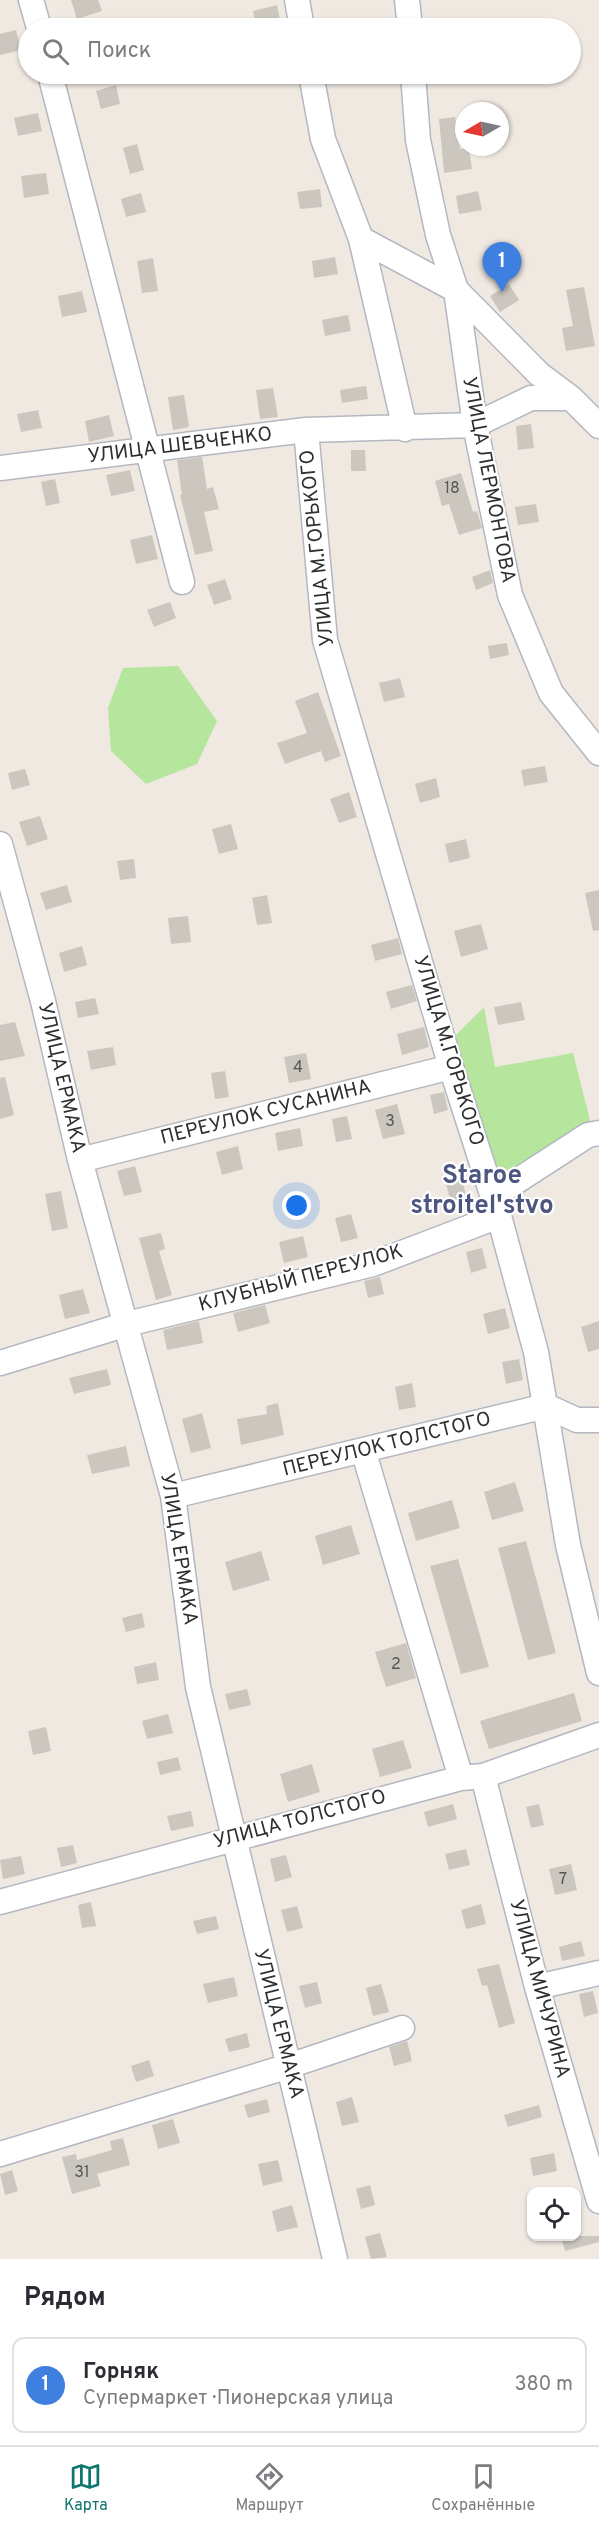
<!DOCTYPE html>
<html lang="ru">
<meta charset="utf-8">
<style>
body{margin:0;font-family:Overpass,sans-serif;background:#f2f2f3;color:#2b2b33}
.controls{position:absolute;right:18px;bottom:18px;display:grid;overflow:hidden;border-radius:12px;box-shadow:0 2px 4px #0004}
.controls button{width:54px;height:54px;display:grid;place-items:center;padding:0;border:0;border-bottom:2px solid #e1e1e2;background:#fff;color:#2b2b33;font:30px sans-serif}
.compass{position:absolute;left:455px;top:102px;width:54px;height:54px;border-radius:50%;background:#fff;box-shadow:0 2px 4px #0004;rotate:261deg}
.you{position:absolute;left:297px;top:1206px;width:21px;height:21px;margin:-15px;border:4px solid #fff;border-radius:50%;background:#1a73e8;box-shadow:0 0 0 9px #1a73e833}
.badge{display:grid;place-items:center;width:39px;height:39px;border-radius:50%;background:#0f766e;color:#fff;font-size:20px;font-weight:700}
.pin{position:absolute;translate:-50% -50px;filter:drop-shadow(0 2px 3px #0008)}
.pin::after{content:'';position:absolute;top:32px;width:21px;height:18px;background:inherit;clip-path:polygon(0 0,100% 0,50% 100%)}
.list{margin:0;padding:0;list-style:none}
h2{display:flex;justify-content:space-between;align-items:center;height:78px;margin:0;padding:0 24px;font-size:26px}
h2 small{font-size:20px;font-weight:400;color:#7c7c81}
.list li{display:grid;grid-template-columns:39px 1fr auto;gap:18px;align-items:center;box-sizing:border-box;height:96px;margin:0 12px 12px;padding:0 12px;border:2px solid #e1e1e2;border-radius:12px}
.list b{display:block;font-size:22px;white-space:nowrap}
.list p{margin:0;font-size:20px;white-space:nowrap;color:#7c7c81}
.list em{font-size:20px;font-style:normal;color:#7c7c81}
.icon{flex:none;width:33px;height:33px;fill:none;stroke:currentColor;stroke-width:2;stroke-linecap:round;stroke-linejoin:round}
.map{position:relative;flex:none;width:599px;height:2259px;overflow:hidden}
.search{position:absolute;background:#fff;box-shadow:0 2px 4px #0004;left:18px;right:18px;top:18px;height:66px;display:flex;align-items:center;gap:15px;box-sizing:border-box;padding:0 21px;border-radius:33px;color:#7c7c81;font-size:22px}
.sheet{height:186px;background:#fff}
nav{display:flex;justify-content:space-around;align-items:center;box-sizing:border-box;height:84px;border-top:2px solid #e1e1e2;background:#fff;font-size:16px;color:#7c7c81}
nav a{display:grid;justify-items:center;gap:3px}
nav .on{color:#0f766e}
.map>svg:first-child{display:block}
.green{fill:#b6e59e}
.building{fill:#cbc7bf}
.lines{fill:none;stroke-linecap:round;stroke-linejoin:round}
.minor-casing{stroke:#b4b7c1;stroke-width:27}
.minor{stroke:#fff;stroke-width:24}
.labels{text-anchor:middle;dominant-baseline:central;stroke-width:4.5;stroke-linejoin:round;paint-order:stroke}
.number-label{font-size:16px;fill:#555452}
.street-label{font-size:20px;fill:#2e2e2e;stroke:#fff}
.district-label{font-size:26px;font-weight:bold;fill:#4d5680;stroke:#fff}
</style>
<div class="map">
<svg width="599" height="2259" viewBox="0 0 599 2259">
<rect width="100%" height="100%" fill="#efe9e1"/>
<path class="green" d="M178 666 217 721 197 764 146 784 111 751 108 708 123 668Z
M484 1007 495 1067 573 1053 591 1124 492 1179 452 1039Z"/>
<path class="building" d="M71 0H98L102 11 77 19Z
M277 5 280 20 256 25 253 11Z
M16 30 21 50 0 55V34Z
M116 85 120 104 101 109 96 91Z
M38 113 42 131 18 136 14 118Z
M455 117 460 149 469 148 472 169 444 173 439 119Z
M137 144 144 170 130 174 123 148Z
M46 173 49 194 24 198 21 176Z
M320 189 322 207 300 209 297 192Z
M478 191 482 210 459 214 456 196Z
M141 193 146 212 126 217 121 199Z
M335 257 338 274 314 278 312 261Z
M153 258 158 291 142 293 137 261Z
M509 284 519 300 500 312 490 296Z
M584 287 595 346 566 351 562 328 573 326 566 290Z
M82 291 87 312 62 317 58 296Z
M348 315 351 331 325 336 322 320Z
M366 386 368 399 342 403 340 390Z
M273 388 278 417 260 419 256 390Z
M184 395 189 427 173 430 168 397Z
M38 410 42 428 21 432 17 414Z
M109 415 114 436 89 442 85 421Z
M531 424 534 448 518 450 516 426Z
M351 450H365L366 471H351Z
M202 457 207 489 213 487 219 509 204 512 213 551 195 555 180 495H182L177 460Z
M130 470 135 491 111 496 106 475Z
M461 473 473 512 477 511 482 528 459 535 449 504 442 506 435 481Z
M55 479 60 503 46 506 41 482Z
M536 504 539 522 518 525 515 507Z
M152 535 158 559 136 564 130 540Z
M490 570 493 583 476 590 472 577Z
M225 579 232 599 214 605 207 585Z
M170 602 176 618 154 627 147 610Z
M507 643 509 655 490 659 488 646Z
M400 678 405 697 384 702 379 683Z
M318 692 341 756 325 762 321 751 285 764 277 743 307 733 295 701Z
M545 766 548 782 524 786 521 770Z
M25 769 30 785 12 790 8 773Z
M436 778 440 797 420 803 415 784Z
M349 792 357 817 339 823 330 799Z
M40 816 48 839 27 846 19 822Z
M231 824 238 849 219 854 212 829Z
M466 839 470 858 449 863 445 844Z
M134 859 136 878 120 880 117 861Z
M67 885 72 902 46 910 40 893Z
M599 890V930L593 931 585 893Z
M267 895 272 923 257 925 252 898Z
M188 916 191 942 171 944 168 918Z
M481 924 488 949 461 957 454 931Z
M398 938 402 954 375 961 371 945Z
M82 946 87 965 64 972 59 953Z
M412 985 417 1001 391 1009 386 992Z
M95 998 99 1014 78 1018 75 1002Z
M521 1002 525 1020 498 1025 494 1007Z
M15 1022 25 1056 0 1061V1025Z
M424 1027 429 1047 402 1055 397 1034Z
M113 1047 116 1065 91 1070 87 1051Z
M306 1053 311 1079 289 1083 284 1057Z
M225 1071 229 1097 215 1099 211 1073Z
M5 1077 14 1115 0 1119V1078Z
M444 1092 448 1110 434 1114 430 1095Z
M397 1104 405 1134 383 1139 375 1110Z
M347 1116 352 1139 336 1142 332 1119Z
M300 1128 303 1146 278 1151 275 1133Z
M238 1146 243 1169 222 1175 216 1152Z
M135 1166 142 1192 124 1196 117 1171Z
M462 1179 467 1200 451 1204 446 1183Z
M61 1191 68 1228 52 1231 45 1194Z
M351 1214 358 1238 341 1242 335 1218Z
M161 1233 165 1249 159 1251 172 1295 156 1300 139 1238Z
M303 1236 308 1257 284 1263 279 1242Z
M482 1248 487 1268 471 1273 466 1252Z
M380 1277 384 1294 368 1298 364 1281Z
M83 1289 90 1313 65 1319 59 1295Z
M265 1305 270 1323 238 1332 233 1313Z
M505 1308 510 1328 488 1334 483 1314Z
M199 1321 203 1343 167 1350 163 1330Z
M599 1321V1349L588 1352 581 1327Z
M519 1359 523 1380 506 1384 502 1362Z
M107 1369 111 1385 74 1394 69 1378Z
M412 1383 416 1407 399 1410 395 1387Z
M278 1403 284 1435 241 1445 237 1419 267 1414 266 1406Z
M202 1413 211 1448 191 1453 182 1419Z
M126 1446 130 1466 92 1474 87 1455Z
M515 1482 524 1511 492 1520 484 1492Z
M452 1500 460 1528 416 1541 408 1513Z
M351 1525 360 1554 323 1565 315 1536Z
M526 1541 556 1653 528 1660 498 1548Z
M261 1551 270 1580 233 1591 225 1562Z
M458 1559 489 1667 461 1674 430 1566Z
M142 1613 145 1627 126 1632 122 1618Z
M406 1643 416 1678 386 1687 375 1652Z
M156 1662 159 1680 137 1684 134 1667Z
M247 1689 251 1705 229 1710 225 1694Z
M574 1693 582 1721 489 1749 480 1721Z
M168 1714 173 1733 147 1739 142 1721Z
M46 1727 51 1751 33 1755 28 1731Z
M403 1740 412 1768 380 1777 372 1749Z
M178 1757 181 1770 160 1775 157 1762Z
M312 1764 320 1792 288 1802 280 1774Z
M453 1804 457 1819 428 1827 424 1812Z
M539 1804 544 1825 531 1828 526 1807Z
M191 1811 194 1826 171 1831 167 1816Z
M73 1845 77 1863 61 1867 57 1848Z
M466 1849 470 1865 449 1870 445 1854Z
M286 1855 292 1877 275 1882 270 1859Z
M21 1856 25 1874 3 1879 0 1860Z
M571 1864 577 1890 555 1895 549 1869Z
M91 1902 96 1926 82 1928 78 1905Z
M481 1904 486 1924 466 1929 461 1910Z
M297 1906 303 1928 287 1932 281 1910Z
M216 1916 219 1929 197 1934 193 1921Z
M581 1941 585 1956 562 1961 559 1947Z
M499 1964 515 2023 499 2028 487 1985 482 1986 477 1969Z
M234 1977 238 1996 208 2003 203 1984Z
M317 1982 322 2003 305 2008 299 1986Z
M381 1984 389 2012 373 2016 366 1988Z
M593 1991 598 2013 584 2017 579 1994Z
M247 2033 250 2047 229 2052 225 2039Z
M407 2041 412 2061 394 2066 389 2047Z
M149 2060 154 2076 136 2082 131 2066Z
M352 2097 359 2122 342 2126 336 2102Z
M267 2099 270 2112 248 2118 244 2105Z
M539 2105 542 2117 508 2127 504 2115Z
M173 2119 180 2143 158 2149 152 2125Z
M123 2138 130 2165 97 2174 101 2186 72 2194 62 2157 76 2154 77 2160 112 2150 110 2141Z
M554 2153 557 2171 533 2176 530 2158Z
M278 2160 283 2181 263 2186 258 2164Z
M12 2170 18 2191 5 2195 0 2174Z
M370 2185 375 2205 361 2209 356 2189Z
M292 2205 298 2227 277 2232 272 2211Z
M380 2233 387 2257 371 2259 365 2237Z
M561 2236H599V2242L565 2251Z"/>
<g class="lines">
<g class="minor-casing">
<path id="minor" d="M31 0 39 28
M297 0 302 28
M407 0 410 28
M50 74 182 582
M311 74 323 139 361 239 456 290 475 425 510 595 551 693 599 753
M413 74 418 140 438 235 456 290 539 374 571 398 599 426
M361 239 405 429
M306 430 325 640 451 1067 499 1216 536 1352 568 1545 599 1673
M0 468 306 430 475 425 531 398H571
M0 844 43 1001 80 1160 173 1496 198 1687 335 2259
M80 1160 451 1067
M0 1363 127 1324 373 1264 499 1216 500 1192 588 1135 599 1133
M363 1450 461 1778
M173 1496 546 1406 577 1420H599
M483 1776 537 1987 599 2201
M0 1902 461 1778 483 1776 599 1735
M537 1987 599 1973
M0 2154 289 2066 402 2028"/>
</g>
<use href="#minor" class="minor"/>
</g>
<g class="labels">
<g class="number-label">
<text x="452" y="489">18</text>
<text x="298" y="1068">4</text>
<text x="390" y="1122">3</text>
<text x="396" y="1665">2</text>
<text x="563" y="1880">7</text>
<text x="82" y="2173">31</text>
</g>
<g class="street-label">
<text transform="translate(180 446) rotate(-7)">УЛИЦА ШЕВЧЕНКО</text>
<text transform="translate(488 480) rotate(79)">УЛИЦА ЛЕРМОНТОВА</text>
<text transform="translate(318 548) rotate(-96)">УЛИЦА М.ГОРЬКОГО</text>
<text transform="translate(448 1051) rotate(73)">УЛИЦА М.ГОРЬКОГО</text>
<text transform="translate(61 1078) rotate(77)">УЛИЦА ЕРМАКА</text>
<text transform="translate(266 1113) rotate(-14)">ПЕРЕУЛОК СУСАНИНА</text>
<text transform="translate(301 1279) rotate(-15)">КЛУБНЫЙ ПЕРЕУЛОК</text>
<text transform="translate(387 1445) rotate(-14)">ПЕРЕУЛОК ТОЛСТОГО</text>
<text transform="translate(178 1549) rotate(81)">УЛИЦА ЕРМАКА</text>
<text transform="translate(300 1820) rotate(-15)">УЛИЦА ТОЛСТОГО</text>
<text transform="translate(539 1989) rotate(75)">УЛИЦА МИЧУРИНА</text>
<text transform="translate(278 2024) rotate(76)">УЛИЦА ЕРМАКА</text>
</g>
<g class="district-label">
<text x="482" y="1176">Staroe<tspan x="482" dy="30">stroitel'stvo</tspan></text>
</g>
</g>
</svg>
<div class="controls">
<button><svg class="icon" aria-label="locate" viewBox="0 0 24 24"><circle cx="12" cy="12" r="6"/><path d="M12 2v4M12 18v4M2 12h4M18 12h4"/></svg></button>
</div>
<svg class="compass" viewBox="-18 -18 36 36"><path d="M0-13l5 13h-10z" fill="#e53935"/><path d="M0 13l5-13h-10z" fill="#7c7c81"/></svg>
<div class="you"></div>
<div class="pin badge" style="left:502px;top:292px;background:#3f7fe0">1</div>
<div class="search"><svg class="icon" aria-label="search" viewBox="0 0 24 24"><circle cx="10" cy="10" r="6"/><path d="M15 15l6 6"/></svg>Поиск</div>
</div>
<section class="sheet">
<h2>Рядом<small></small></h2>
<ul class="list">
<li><span class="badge" style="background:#3f7fe0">1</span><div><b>Горняк</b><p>Супермаркет · Пионерская улица</p></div><em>380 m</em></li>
</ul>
</section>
<nav>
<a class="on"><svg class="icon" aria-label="map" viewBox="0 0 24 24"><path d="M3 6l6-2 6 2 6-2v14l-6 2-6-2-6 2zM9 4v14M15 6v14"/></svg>Карта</a>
<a><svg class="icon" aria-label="directions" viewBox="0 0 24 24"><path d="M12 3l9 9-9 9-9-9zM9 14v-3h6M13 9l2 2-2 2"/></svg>Маршрут</a>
<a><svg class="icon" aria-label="saved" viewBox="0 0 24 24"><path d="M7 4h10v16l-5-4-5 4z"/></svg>Сохранённые</a>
</nav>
